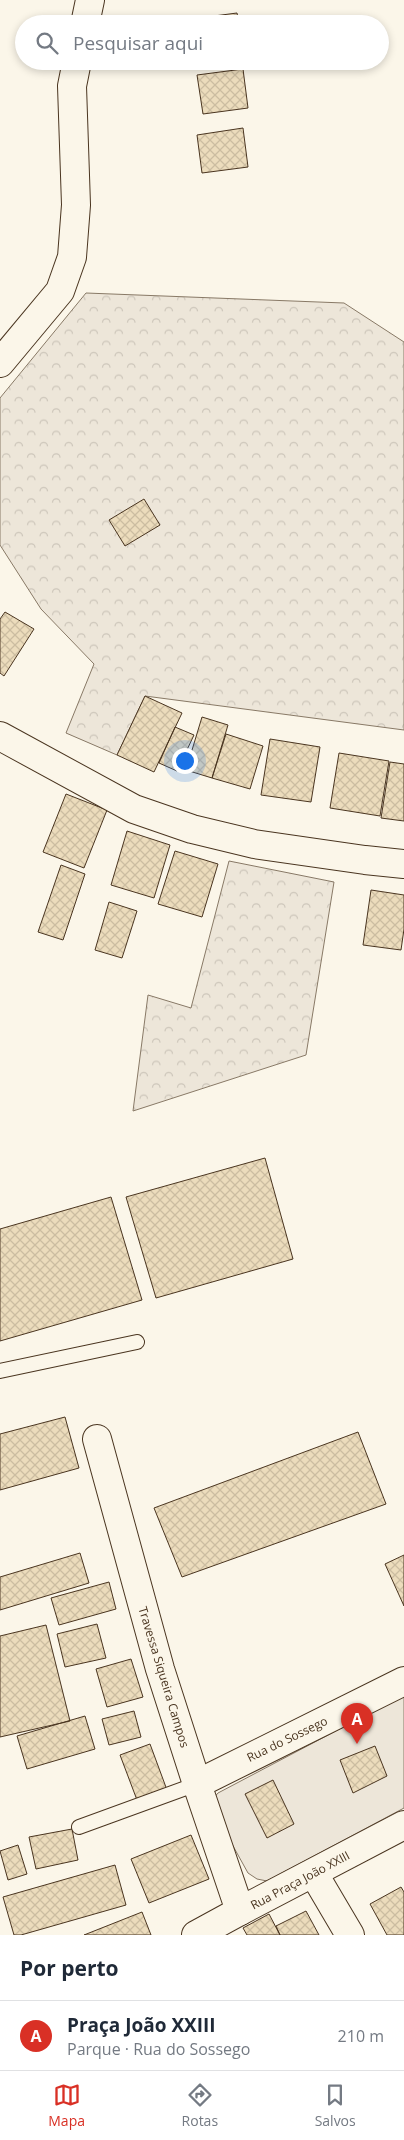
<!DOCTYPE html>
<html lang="pt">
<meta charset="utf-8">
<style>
body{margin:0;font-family:"Open Sans",sans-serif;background:#f2f2f3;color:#1f2937}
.you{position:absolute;left:184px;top:760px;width:18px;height:18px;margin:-12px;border:4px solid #fff;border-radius:50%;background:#1a73e8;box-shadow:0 0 0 8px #1a73e833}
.badge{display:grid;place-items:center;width:32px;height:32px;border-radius:50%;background:#d93025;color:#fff;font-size:16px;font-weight:700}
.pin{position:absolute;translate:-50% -41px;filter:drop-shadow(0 1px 2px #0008)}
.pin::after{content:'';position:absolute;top:26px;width:18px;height:15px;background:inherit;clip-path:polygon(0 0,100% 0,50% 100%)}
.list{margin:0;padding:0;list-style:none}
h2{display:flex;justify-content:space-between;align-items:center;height:65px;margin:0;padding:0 20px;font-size:21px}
h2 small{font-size:16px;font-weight:400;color:#747a83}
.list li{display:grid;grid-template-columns:32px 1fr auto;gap:15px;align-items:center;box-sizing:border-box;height:70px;padding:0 20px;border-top:1px solid #e0e1e3}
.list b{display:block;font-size:19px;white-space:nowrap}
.list p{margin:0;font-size:16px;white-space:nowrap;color:#747a83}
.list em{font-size:16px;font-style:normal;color:#747a83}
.icon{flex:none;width:28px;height:28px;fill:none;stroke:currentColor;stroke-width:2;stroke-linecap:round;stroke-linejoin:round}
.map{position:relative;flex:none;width:404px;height:1935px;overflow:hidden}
.search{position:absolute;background:#fff;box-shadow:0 2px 8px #0003;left:15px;right:15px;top:15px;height:55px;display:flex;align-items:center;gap:12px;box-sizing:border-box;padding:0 18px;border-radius:28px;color:#747a83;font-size:19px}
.sheet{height:135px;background:#fff}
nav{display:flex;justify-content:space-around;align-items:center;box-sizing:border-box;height:70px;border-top:1px solid #e0e1e3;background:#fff;font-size:14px;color:#747a83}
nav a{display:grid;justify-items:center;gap:2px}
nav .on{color:#d93025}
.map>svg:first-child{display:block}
.forest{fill:url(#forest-crowns);stroke:#887966}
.green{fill:#ede6d9;stroke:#887966}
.building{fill:url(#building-cross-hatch);stroke:#4a3520}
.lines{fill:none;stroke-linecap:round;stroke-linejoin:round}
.service-casing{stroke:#4a3520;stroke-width:16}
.minor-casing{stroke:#4a3520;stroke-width:30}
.tertiary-casing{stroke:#4a3520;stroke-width:30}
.secondary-casing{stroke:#4a3520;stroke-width:30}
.service{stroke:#fbf6e9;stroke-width:14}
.minor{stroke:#fbf6e9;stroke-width:28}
.tertiary{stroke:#fbf6e9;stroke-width:28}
.secondary{stroke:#fbf6e9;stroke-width:28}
.labels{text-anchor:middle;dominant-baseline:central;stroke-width:4;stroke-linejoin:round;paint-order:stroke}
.street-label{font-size:12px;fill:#4a3520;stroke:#fbf6e9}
</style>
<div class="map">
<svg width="404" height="1935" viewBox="0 0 404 1935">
<defs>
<pattern id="forest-crowns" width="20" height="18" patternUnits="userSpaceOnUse" patternTransform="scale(1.25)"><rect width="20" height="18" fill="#ede6d9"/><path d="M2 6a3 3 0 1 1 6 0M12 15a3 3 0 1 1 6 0" fill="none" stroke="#cdc6ba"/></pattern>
<pattern id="building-cross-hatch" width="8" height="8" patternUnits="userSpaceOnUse" patternTransform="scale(1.25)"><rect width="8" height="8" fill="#ecdcbc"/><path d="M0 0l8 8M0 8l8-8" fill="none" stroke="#ccbda1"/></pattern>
</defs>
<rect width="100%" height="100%" fill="#fbf6e9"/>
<path class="forest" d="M86 293 344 303 404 342V730L145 696 117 755 66 733 94 664 41 609 0 545V398Z
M229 861 334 882 306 1055 133 1111 148 995 191 1008Z"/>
<path class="green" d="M404 1695V1808L267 1881 257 1879 248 1873 212 1808V1800L218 1793Z"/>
<path class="building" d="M237 13 239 24H191V19Z
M243 69 248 108 203 114 197 75Z
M243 128 248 167 202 173 197 135Z
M144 499 160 525 125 546 109 520Z
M5 612 34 629 4 676 0 673V619Z
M145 696 182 713 154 772 117 755Z
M202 717 228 725 212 778 186 770Z
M175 727 194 735 177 771 159 763Z
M226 734 263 746 250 789 212 778Z
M270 739 320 747 311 802 261 795Z
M339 753 389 761 380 816 330 808Z
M390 762 404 764V821L381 818Z
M66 794 107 810 84 868 43 852Z
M127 831 170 845 154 898 111 885Z
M175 851 218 864 202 917 158 904Z
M61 865 85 874 63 940 38 932Z
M371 890 404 895V929L401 950 363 945Z
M109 902 137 911 122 958 95 950Z
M265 1158 293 1259 156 1298 126 1197Z
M111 1197 142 1300 0 1341V1229Z
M65 1417 79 1468 0 1490V1434Z
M358 1432 386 1504 182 1577 154 1508Z
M80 1553 89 1583 0 1610V1577Z
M404 1555V1606L385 1564Z
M109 1582 116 1609 59 1625 51 1598Z
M97 1624 106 1658 65 1667 57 1634Z
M46 1625 70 1721 0 1737V1636Z
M131 1659 143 1697 107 1707 96 1669Z
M134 1711 141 1737 109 1745 102 1719Z
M85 1716 95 1749 27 1769 17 1736Z
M150 1744 167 1790 137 1800 120 1755Z
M375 1746 387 1776 353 1793 340 1760Z
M273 1780 294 1824 267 1838 245 1794Z
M72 1829 78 1860 36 1869 29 1837Z
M191 1835 209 1879 149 1903 131 1859Z
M18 1845 27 1874 8 1880 0 1851Z
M115 1865 126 1905 21 1935H14L3 1897Z
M401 1887 404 1892V1935H387L370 1904Z
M306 1911 319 1935H280L276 1926Z
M142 1912 151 1935H84Z
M269 1914 280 1935H247L243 1928Z"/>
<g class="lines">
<g class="service-casing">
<path id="service" d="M0 1371 137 1342
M79 1827 197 1784"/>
</g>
<g class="minor-casing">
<path id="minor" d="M85 24 90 0
M0 363 60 291 72 257 76 205 72 86 77 61
M97 1439 160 1669 197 1784
M314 1874 350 1935
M240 1911 404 1825"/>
</g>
<g class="tertiary-casing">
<path id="tertiary" d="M196 1935 240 1911 197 1784 404 1681"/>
</g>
<g class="secondary-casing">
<path id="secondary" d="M0 736 134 809 192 829 254 844 365 860 404 864"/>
</g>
<use href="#service" class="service"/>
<use href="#minor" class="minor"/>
<use href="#tertiary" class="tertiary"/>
<use href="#secondary" class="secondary"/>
</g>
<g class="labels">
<g class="street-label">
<text transform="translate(164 1677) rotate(73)">Travessa Siqueira Campos</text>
<text transform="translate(287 1739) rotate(-26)">Rua do Sossego</text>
<text transform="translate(300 1880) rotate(-28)">Rua Praça João XXIII</text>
</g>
</g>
</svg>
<div class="you"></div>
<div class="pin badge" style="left:357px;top:1744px">A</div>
<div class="search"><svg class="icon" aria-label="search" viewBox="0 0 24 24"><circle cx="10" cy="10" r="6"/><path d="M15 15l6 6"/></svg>Pesquisar aqui</div>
</div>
<section class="sheet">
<h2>Por perto<small></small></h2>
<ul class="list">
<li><span class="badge">A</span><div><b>Praça João XXIII</b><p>Parque · Rua do Sossego</p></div><em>210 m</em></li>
</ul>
</section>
<nav>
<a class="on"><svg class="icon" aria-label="map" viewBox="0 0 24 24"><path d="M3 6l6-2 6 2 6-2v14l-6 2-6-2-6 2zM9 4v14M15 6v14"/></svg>Mapa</a>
<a><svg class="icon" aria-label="directions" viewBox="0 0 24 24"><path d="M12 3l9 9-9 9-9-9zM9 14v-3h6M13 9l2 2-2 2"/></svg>Rotas</a>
<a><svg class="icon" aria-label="saved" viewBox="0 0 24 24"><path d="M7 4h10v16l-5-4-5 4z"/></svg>Salvos</a>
</nav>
